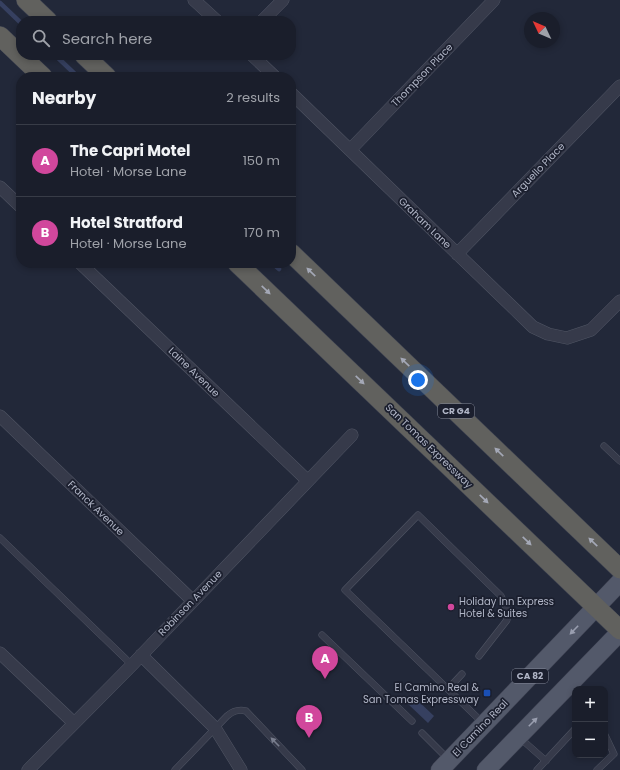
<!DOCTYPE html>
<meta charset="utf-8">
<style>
body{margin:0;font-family:Poppins,sans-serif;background:#232733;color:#f1f3f6}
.controls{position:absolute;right:12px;bottom:12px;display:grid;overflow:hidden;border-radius:8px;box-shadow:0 2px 6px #0003}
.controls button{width:36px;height:36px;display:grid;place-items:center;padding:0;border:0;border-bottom:1px solid #383c47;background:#1a1e2b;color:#f1f3f6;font:20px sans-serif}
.compass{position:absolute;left:524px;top:12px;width:36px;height:36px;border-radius:50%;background:#1a1e2b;box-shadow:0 2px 6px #0003;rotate:314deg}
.you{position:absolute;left:418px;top:380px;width:14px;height:14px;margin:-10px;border:3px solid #fff;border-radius:50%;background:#1a73e8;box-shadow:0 0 0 6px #1a73e833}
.badge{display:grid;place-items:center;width:26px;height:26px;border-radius:50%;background:#869df5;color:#fff;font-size:13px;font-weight:700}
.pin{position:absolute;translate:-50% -33px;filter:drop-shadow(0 1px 2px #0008)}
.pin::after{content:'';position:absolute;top:21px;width:14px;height:12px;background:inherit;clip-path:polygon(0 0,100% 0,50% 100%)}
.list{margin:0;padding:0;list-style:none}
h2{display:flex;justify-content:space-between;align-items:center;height:52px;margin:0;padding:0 16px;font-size:17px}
h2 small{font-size:13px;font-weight:400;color:#9fa2a9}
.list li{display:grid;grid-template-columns:26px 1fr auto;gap:12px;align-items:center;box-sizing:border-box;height:72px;padding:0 16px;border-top:1px solid #383c47}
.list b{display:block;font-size:15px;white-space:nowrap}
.list p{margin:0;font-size:13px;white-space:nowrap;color:#9fa2a9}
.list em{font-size:13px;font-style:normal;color:#9fa2a9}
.icon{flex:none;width:22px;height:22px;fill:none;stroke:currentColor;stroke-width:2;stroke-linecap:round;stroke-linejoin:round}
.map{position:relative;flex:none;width:620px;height:770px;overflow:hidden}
.search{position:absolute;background:#1a1e2b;box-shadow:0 2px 6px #0003;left:16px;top:16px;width:280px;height:44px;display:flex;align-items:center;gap:10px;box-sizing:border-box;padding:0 14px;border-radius:16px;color:#9fa2a9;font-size:15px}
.panel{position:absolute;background:#1a1e2b;box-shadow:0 2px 6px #0003;left:16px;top:72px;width:280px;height:196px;border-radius:16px}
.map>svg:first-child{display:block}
.water{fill:#364060}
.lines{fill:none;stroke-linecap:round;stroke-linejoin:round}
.stream{stroke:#364060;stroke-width:4.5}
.service-casing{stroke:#505564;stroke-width:7}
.minor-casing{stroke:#505564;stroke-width:13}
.primary-casing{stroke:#3f4353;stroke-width:19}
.trunk-casing{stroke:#3d4251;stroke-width:20}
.service{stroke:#363a4a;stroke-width:6}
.minor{stroke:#363a4a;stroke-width:12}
.primary{stroke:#53596a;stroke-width:18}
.trunk{stroke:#61615e;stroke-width:19}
.oneway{fill:#a4a8b6}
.oneway2{fill:#999eaf}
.oneway3{fill:#797e8e}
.hotel-dot{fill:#d1479c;stroke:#1b1f2e;stroke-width:1.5}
.transit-dot{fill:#1a4fb4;stroke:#1b1f2e;stroke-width:1.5}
.labels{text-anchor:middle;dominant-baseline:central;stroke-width:3.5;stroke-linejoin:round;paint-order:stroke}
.shield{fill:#1b1f2e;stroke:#838898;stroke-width:1}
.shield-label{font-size:9px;font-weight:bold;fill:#b0b5c6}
.street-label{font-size:10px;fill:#b0b5c6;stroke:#1b1f2e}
.poi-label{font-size:10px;fill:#b0b5c6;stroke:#1b1f2e;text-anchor:start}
</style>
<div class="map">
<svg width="620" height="770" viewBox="0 0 620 770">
<rect width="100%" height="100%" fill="#222839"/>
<path class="water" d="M414 697 434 716 428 723 408 704Z"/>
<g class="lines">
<path class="stream" d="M0 3 21 23
M55 55 78 77
M272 263 279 269"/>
<g class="service-casing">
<path id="service" d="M604 446 620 461
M0 538 132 665
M322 635 412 721
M479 656 507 620 506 607 501 596 418 515 345 590 483 723
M448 689 462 674
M422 733 448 759
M520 738 546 761
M175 770 227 716C233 711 238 709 246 711L302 770
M537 770 575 729
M597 770 614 754 605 735"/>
</g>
<g class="minor-casing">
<path id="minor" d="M194 0 217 21
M262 21 283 0
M252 55 275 77
M291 93 533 327 548 334 567 338 591 330 620 301
M350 150 494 0
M0 187 21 207
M457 254 620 86
M80 263 308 481
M0 416 193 601
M0 653 74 723
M141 655 215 728 241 770
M28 770 132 665 352 435"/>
</g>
<g class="primary-casing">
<path id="primary" d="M440 770 620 582
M486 770 620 632"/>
</g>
<g class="trunk-casing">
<path id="trunk" d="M26 0 48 21
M0 36 43 77
M84 55 107 77
M291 253 620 569
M237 263 620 630"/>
</g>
<use href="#service" class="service"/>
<use href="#minor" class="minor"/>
<use href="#primary" class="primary"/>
<use href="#trunk" class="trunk"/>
</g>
<defs><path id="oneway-solid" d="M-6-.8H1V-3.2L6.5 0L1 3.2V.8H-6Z"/></defs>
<g class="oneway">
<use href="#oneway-solid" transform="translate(311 272) rotate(-136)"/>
<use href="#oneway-solid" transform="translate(266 290) rotate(44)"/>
<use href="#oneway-solid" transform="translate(405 362) rotate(-136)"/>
<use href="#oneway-solid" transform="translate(360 380) rotate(44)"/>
<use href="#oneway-solid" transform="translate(499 452) rotate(-136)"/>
<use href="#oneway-solid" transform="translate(484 499) rotate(44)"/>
<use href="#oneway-solid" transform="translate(527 541) rotate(44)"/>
<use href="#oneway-solid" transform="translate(593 542) rotate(-136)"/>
</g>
<g class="oneway2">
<use href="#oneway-solid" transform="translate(574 630) rotate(134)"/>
<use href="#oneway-solid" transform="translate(533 722) rotate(-45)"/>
</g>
<use class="oneway3" href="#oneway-solid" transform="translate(275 742) rotate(-134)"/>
<circle class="hotel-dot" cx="451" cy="607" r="4"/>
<rect class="transit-dot" x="483" y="689" width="8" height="8" rx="2"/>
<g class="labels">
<g class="shield">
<rect x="438" y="404" width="36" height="14" rx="3"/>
<rect x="512" y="669" width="36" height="14" rx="3"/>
</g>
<g class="shield-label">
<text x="456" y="411">CR G4</text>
<text x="530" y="676">CA 82</text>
</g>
<g class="street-label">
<text transform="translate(422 75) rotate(-46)">Thompson Place</text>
<text transform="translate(538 170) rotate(-46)">Arguello Place</text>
<text transform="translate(425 223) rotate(44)">Graham Lane</text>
<text transform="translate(194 372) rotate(44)">Laine Avenue</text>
<text transform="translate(429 446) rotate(44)">San Tomas Expressway</text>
<text transform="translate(96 508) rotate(44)">Franck Avenue</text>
<text transform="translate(190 603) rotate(-46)">Robinson Avenue</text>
<text transform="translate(480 728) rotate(-46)">El Camino Real</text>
</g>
<g class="poi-label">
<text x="459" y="601">Holiday Inn Express<tspan x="459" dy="12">Hotel &amp; Suites</tspan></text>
<text x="479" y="687" text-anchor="end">El Camino Real &amp;<tspan x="479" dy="12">San Tomas Expressway</tspan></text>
</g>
</g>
</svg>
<div class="controls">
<button>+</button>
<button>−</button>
</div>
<svg class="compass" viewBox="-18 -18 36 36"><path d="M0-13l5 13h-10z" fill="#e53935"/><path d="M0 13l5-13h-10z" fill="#9fa2a9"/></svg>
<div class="you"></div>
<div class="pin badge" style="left:325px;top:679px;background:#d1479c">A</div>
<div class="pin badge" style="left:309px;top:738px;background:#d1479c">B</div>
<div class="search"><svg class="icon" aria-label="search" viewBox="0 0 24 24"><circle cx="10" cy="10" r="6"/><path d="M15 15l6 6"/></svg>Search here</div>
<section class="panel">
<h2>Nearby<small>2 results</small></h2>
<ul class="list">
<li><span class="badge" style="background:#d1479c">A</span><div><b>The Capri Motel</b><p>Hotel · Morse Lane</p></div><em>150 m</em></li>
<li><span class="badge" style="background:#d1479c">B</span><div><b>Hotel Stratford</b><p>Hotel · Morse Lane</p></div><em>170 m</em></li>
</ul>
</section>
</div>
